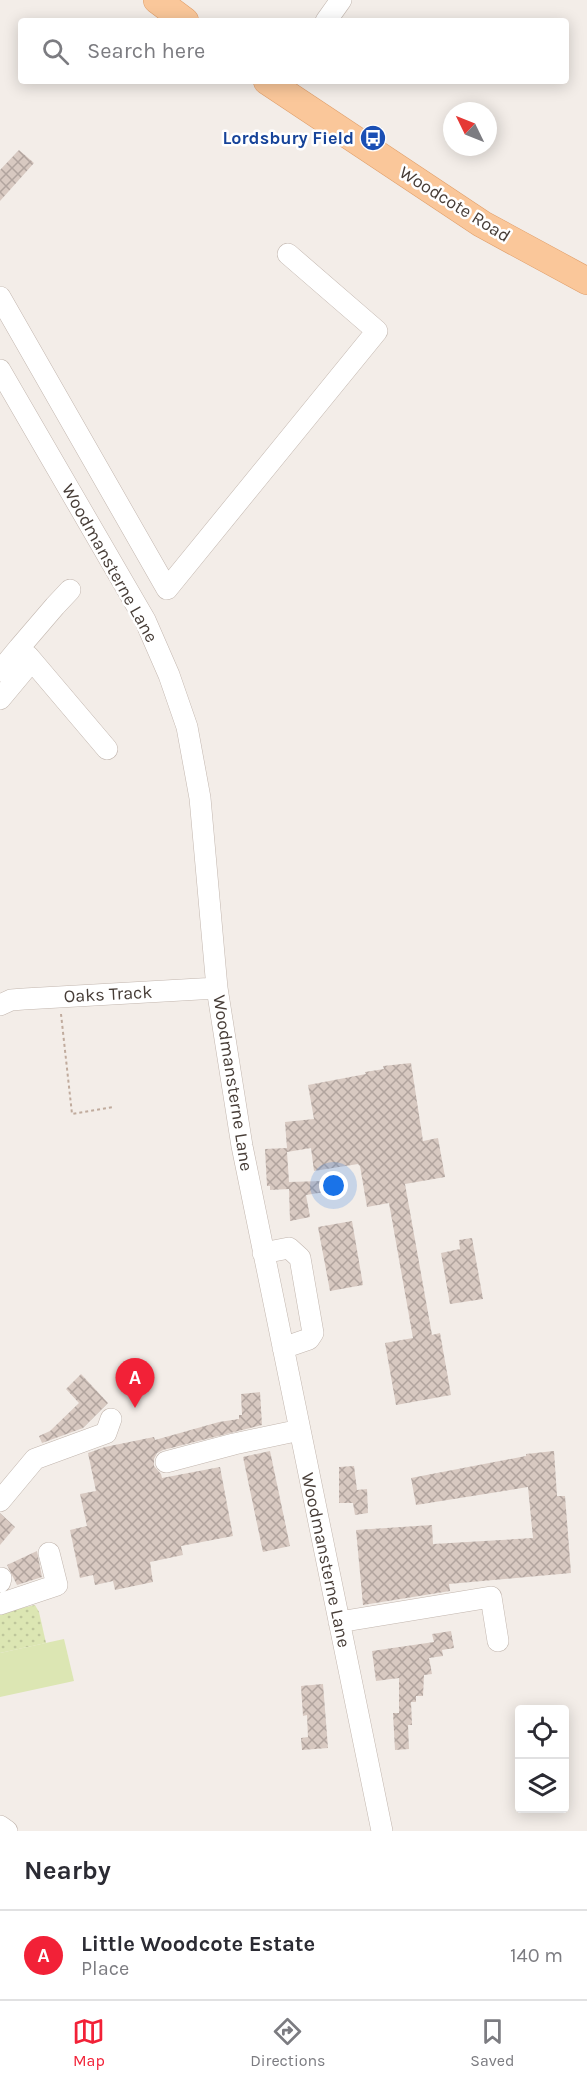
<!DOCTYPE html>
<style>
body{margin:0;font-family:Karla,sans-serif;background:#f2f2f3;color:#2b2b33}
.controls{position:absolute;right:18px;bottom:18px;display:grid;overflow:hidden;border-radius:6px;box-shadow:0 3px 15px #0003}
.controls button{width:54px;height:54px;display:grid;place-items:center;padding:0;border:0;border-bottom:2px solid #e1e1e2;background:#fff;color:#2b2b33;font:30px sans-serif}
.compass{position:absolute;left:443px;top:102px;width:54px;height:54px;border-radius:50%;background:#fff;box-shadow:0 3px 15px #0003;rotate:313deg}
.you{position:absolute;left:334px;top:1186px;width:21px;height:21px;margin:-15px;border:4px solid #fff;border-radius:50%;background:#1a73e8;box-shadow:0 0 0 9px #1a73e833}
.badge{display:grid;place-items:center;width:39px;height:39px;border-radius:50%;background:#f22137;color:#fff;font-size:20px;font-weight:700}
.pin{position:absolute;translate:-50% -50px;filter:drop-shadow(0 2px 3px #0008)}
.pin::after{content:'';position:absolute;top:32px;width:21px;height:18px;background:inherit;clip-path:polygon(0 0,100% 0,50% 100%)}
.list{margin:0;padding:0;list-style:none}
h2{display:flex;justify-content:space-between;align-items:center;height:78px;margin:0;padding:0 24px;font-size:26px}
h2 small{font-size:20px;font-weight:400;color:#7c7c81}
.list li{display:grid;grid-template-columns:39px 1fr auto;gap:18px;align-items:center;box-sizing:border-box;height:90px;padding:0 24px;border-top:2px solid #e1e1e2}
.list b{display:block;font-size:22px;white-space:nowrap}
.list p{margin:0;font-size:20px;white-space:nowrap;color:#7c7c81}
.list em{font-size:20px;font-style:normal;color:#7c7c81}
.icon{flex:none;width:33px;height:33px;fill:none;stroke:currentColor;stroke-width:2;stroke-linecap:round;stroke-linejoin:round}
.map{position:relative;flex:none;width:587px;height:1831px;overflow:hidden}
.search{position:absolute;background:#fff;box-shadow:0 3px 15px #0003;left:18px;right:18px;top:18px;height:66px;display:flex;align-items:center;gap:15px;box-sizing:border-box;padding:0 21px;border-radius:6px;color:#7c7c81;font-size:22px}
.sheet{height:168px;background:#fff}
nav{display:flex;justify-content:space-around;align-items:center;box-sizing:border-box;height:84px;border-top:2px solid #e1e1e2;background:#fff;font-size:16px;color:#7c7c81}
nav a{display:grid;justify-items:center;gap:3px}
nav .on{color:#f22137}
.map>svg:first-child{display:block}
.grass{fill:url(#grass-dots)}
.garden{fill:#dce6b3}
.building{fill:url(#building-cross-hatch)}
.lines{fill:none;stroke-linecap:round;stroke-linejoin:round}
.minor-casing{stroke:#c2b6ae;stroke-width:22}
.major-casing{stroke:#df9e6a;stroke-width:28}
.path{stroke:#c0ab9d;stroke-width:2;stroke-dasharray:3 3;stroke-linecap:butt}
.minor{stroke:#fff;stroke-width:21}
.major{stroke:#fac79a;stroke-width:27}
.labels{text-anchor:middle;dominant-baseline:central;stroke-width:5;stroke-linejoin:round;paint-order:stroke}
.transit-label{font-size:18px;font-weight:bold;fill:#164399;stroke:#fff;text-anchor:end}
.street-label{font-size:18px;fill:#473d37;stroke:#fff}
</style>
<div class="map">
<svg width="587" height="1831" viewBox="0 0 587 1831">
<defs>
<pattern id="grass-dots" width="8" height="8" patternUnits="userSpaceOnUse" patternTransform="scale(1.5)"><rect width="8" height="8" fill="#dce6b3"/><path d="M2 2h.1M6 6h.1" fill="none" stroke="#bec69b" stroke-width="1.8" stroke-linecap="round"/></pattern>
<pattern id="building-cross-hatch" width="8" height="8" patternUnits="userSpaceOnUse" patternTransform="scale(1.5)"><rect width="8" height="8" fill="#d8c9c1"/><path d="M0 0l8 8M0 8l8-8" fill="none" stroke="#b1a49e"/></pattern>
</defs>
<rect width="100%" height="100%" fill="#f3ede8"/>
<path class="grass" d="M35 1605 39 1612 46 1643 0 1653V1613Z"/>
<path class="garden" d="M64 1639 74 1681 0 1697V1653Z"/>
<path class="building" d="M19 150 34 163 0 201V170Z
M411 1063 423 1141 438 1138 445 1177 405 1184 432 1335 440 1333 451 1395 396 1405 385 1343 413 1338 389 1203 367 1207 360 1166 358 1164 314 1171 311 1148 287 1152 289 1182 323 1181 325 1192 306 1195 310 1217 290 1221 289 1189 270 1190V1186H267L265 1149 287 1148 285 1122 314 1119 308 1085 366 1074 365 1072 384 1069 383 1066Z
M352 1221 363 1285 330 1291 318 1227Z
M472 1238 483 1299 450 1304 441 1253 460 1249 459 1240Z
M81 1374 108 1403 83 1428 42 1443 39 1436 50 1431 79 1403 66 1389Z
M260 1392 262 1425 163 1450 157 1453 154 1459V1466L161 1474 162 1478 220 1467 233 1536 181 1546 183 1555 150 1562 153 1582 115 1590 113 1581 95 1585 93 1575 80 1578 70 1530 87 1526 80 1494 96 1491 88 1453 105 1447 154 1437 155 1440 219 1422 239 1419V1415H242L241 1394Z
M270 1451 290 1546 263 1552 243 1457Z
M554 1451 557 1496H565L571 1573 449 1584 450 1591 363 1605 356 1530 432 1525 433 1544 533 1538 528 1487 416 1505 411 1478 526 1456V1454Z
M354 1466 357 1490 367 1489 368 1513 355 1515 353 1503H339V1467Z
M0 1513 15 1527 0 1545Z
M37 1551 42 1577 17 1585 7 1565Z
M451 1631 454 1648 442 1650 443 1656 429 1658 432 1674 424 1675 423 1696H416V1702H411L412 1725H408L409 1749 395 1750 393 1713H399V1678L376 1681 372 1651 434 1642 432 1634Z
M323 1684 328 1748 302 1750 301 1738 308 1737 307 1715 303 1716 301 1686Z"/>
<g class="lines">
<g class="minor-casing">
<path id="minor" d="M326 21 341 0
M0 297 167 589 377 331 288 254
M0 370 145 620 169 675 187 727 200 798 217 988 242 1146 382 1831
M19 648 55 606 70 590
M29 657 107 749
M0 671 19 648 29 657 25 669 0 699
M0 1005 11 1000 24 999 217 988
M263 1253 289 1248 300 1258 313 1333 309 1339 283 1348
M166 1462 234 1444 300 1430
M0 1501 35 1459 106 1433 111 1419
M0 1582 1 1578
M0 1604 57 1585 49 1553
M339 1622 491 1597 498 1641
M0 1826 7 1831"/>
</g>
<g class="major-casing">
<path id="major" d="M157 0 185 21
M267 81 482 224 587 281"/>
</g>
<path class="path" d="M61 1014 72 1114 114 1107"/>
<use href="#minor" class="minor"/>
<use href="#major" class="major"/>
</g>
<defs>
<g id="bus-disc" transform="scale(1.35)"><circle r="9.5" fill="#1a4fb4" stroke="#fff"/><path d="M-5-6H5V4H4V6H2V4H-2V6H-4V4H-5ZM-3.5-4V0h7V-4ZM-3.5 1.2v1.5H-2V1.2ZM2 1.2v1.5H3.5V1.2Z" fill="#fff"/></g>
</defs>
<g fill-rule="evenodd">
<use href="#bus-disc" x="373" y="138"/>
</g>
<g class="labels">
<g class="transit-label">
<text x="354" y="138">Lordsbury Field</text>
</g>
<g class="street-label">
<text transform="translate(455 204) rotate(32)">Woodcote Road</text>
<text transform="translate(110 563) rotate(61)">Woodmansterne Lane</text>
<text transform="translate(108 994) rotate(-3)">Oaks Track</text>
<text transform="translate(233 1083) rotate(81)">Woodmansterne Lane</text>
<text transform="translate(326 1560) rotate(78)">Woodmansterne Lane</text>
</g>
</g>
</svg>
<div class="controls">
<button><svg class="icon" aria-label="locate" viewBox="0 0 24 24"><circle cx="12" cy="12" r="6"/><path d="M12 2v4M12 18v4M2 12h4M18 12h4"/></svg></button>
<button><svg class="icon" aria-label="layers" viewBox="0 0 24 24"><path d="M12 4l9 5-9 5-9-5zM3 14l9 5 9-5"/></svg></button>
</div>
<svg class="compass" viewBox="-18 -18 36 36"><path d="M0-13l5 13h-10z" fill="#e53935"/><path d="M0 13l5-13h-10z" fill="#7c7c81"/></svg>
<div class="you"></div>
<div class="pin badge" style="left:135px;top:1408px">A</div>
<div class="search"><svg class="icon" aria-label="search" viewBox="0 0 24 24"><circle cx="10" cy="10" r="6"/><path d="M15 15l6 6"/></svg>Search here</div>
</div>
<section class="sheet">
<h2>Nearby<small></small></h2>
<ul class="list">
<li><span class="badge">A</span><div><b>Little Woodcote Estate</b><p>Place</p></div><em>140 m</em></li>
</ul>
</section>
<nav>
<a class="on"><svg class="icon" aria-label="map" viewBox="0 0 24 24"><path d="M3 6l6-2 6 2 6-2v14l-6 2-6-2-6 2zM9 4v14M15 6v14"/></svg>Map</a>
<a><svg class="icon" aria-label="directions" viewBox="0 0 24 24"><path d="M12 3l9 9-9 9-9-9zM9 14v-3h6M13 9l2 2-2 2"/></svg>Directions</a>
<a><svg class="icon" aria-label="saved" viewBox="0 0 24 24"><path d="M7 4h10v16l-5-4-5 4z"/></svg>Saved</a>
</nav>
